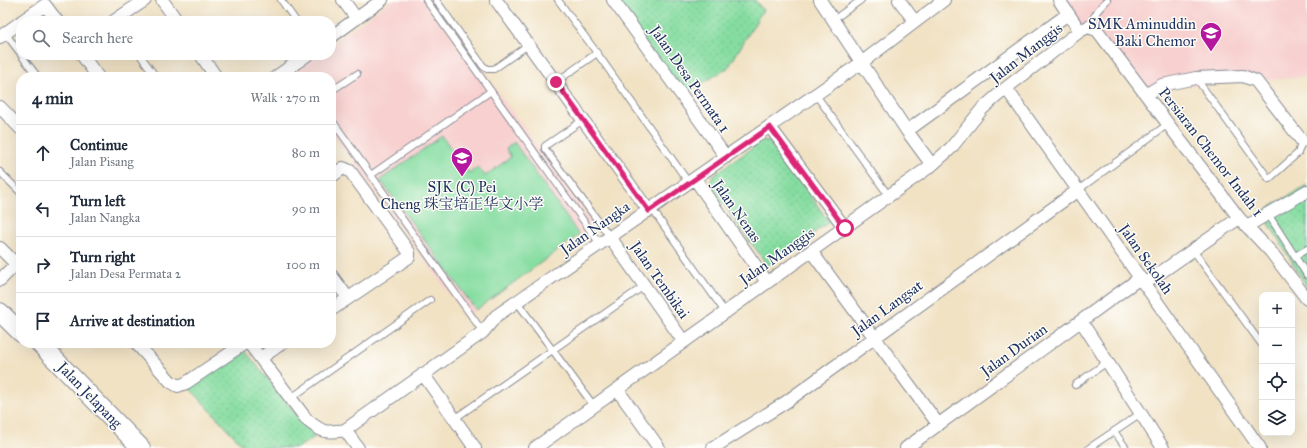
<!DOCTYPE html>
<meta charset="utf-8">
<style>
body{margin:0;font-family:"IM FELL Great Primer","Noto Serif SC",serif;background:#f6f6f7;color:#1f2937}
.controls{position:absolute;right:12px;bottom:12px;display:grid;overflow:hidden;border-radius:8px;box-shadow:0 4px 16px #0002}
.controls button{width:36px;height:36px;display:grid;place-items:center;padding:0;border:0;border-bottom:1px solid #e0e1e3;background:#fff;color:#1f2937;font:20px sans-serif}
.stop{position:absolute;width:12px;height:12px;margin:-9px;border:3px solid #db2777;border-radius:50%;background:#fff}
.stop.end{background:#db2777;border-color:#fff;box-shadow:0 1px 4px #0008}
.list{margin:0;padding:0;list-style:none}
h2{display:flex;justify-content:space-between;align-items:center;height:52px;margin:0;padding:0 16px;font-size:17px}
h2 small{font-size:13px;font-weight:400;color:#747a83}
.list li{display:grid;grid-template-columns:26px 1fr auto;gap:12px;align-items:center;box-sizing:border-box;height:56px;padding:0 16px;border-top:1px solid #e0e1e3}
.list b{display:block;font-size:15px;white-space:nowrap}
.list p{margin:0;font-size:13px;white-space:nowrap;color:#747a83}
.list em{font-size:13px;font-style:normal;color:#747a83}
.icon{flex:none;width:22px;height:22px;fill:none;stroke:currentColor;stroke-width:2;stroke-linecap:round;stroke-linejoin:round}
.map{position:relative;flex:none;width:1307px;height:448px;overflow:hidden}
.search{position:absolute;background:#fff;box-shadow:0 4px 16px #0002;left:16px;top:16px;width:320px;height:44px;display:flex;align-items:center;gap:10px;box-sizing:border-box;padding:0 14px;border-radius:16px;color:#747a83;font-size:15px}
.panel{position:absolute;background:#fff;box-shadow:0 4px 16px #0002;left:16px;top:72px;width:320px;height:276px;border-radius:16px}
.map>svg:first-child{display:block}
.built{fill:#f7d0cf}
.green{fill:url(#green-dots);stroke:#508680}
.pitch{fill:#86dda1;stroke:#508680}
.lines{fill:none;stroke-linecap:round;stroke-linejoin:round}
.service-casing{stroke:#868891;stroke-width:8}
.minor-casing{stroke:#868891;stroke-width:14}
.primary-casing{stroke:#868891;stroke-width:20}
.service{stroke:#fff;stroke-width:6}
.minor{stroke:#fff;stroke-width:12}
.primary{stroke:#fff;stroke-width:18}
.route{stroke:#db2777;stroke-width:5}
.labels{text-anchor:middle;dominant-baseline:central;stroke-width:3;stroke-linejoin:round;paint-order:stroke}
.poi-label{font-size:15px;fill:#1b2f5e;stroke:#fdfcf7;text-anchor:end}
.street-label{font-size:15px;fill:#1b2f5e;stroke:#fdfcf7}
</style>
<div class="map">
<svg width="1307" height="448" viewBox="0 0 1307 448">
<defs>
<pattern id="green-dots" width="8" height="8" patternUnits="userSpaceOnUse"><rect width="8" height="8" fill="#86dda1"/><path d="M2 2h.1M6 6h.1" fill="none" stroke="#73be8d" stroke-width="1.8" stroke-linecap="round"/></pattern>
</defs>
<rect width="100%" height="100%" fill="#fdfcf7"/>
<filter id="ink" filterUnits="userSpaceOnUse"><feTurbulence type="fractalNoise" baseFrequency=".025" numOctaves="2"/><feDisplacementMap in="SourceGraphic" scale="8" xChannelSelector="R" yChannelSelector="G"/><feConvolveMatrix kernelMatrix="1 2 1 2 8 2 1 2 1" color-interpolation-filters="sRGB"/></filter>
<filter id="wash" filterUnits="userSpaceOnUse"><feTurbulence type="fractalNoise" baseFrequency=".012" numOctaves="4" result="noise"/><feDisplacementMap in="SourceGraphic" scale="16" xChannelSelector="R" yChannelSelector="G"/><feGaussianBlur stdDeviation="0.9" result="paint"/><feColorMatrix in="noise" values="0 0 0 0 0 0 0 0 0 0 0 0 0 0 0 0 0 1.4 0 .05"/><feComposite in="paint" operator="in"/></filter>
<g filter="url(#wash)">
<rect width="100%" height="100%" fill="#f1e2c4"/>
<path class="built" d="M392 0H431L594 224 466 317 331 131V77H292L290 74 316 55H331V44Z
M1060 0H1307V77L1140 89 1098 30H1081Z"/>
<path class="green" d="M614 0H755L763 10 728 68 683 95Z
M764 140 773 143 829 222 768 266 710 186 712 176Z
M1307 185V287L1262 212Z
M245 351 315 437 297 448H245L188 386Z"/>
<path class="pitch" d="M442 136 469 173 478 167 485 176 511 157 506 149 514 142 579 235 476 310 380 180Z"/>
</g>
<g filter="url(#ink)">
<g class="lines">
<g class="service-casing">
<path id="service" d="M281 0 296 21
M426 0 600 244
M436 0 483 66 487 69H494L528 45
M840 15 861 0
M1088 27 1098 10 1107 0
M5 33 21 54
M597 53 689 183
M21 55 38 77
M140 55 156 77
M1196 78 1269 179 1298 153 1302 141
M556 82 597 53 558 0
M331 91 357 74
M816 95 889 196
M331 119 483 332
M583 120 545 146V149L610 237
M0 172 21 193
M371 175 491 91
M1078 190 1168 124
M652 209 725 312
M1268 214 1307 275
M1193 250 1262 345
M1295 256 1307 249
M517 302 594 406
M1075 385 1107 362
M291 398 430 300
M454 419 644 286
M1114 431 1126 448
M1089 448 1141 413"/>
</g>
<g class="minor-casing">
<path id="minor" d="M162 0 177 21
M343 0 356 18
M496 0 649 211
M613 0 726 157
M820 0 907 131 932 165
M899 0 915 22
M1059 0 1080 31
M22 21 45 5 57 21
M114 21 145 0
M0 37 21 22
M331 37 382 0
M82 55 98 77
M201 55 216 77
M276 77 307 55
M1006 88 1260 448
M1147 94 1162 85 1196 78 1243 76 1256 81 1302 141
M0 107 21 129
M770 127 845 228
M907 131 1068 14
M331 177 343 168 350 171 409 252V257L331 310
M695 179 767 282
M1247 226 1307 191
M610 237 684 342
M0 248 16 264
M811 251 938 424
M331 275 348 298
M0 280 21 259
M1144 284 1239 218
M1081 321 1163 448
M136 343 171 382 178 386 186 383 245 343
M249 343 307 420C323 433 325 433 345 430L483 332 496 316 861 63 944 0
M261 358 282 343
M423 374 475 448
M617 389 659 448
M345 430 358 448
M535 448 932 165 951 148 982 109 1006 88 1080 31 1088 27 1097 30 1239 218 1271 252 1307 299
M713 448 786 402 1078 190
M906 448 1140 278"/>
</g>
<g class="primary-casing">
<path id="primary" d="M0 312 21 333
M39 343 141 448"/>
</g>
<use href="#service" class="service"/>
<use href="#minor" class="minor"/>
<use href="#primary" class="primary"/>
</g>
</g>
<g class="lines" filter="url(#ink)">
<path class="route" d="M556 82 649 211 770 127 845 228"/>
</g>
<defs>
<g id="school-pin" transform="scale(1.15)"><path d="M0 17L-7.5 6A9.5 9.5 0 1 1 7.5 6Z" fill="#b5179e" stroke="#fdfcf7"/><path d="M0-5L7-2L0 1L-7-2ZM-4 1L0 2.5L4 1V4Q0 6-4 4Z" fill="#fff"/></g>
</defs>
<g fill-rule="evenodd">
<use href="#school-pin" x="1211" y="33"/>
<use href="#school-pin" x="462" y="158"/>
</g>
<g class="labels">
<g class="poi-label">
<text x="1196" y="24">SMK Aminuddin<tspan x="1196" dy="17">Baki Chemor</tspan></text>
<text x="462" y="187" text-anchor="middle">SJK (C) Pei<tspan x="462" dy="17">Cheng 珠宝培正华文小学</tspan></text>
</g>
<g class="street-label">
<text transform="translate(1026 53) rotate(-38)">Jalan Manggis</text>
<text transform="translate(690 79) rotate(55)">Jalan Desa Permata 1</text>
<text transform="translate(1211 152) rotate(52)">Persiaran Chemor Indah 1</text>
<text transform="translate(737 211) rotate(55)">Jalan Nenas</text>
<text transform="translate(595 228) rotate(-35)">Jalan Nangka</text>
<text transform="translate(777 256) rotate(-35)">Jalan Manggis</text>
<text transform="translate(1146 259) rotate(55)">Jalan Sekolah</text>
<text transform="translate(660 280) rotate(55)">Jalan Tembikai</text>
<text transform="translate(887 308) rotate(-36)">Jalan Langsat</text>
<text transform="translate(1014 350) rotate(-36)">Jalan Durian</text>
<text transform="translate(90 395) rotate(46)">Jalan Jelapang</text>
</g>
</g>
</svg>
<div class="controls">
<button>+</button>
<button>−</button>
<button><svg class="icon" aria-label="locate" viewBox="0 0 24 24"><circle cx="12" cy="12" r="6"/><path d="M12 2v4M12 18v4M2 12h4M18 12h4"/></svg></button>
<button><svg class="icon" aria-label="layers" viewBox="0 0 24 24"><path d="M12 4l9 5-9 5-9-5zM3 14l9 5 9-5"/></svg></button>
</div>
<div class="stop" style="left:845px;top:228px"></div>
<div class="stop end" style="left:556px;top:82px"></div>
<div class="search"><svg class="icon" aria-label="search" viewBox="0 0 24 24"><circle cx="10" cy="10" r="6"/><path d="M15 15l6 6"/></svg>Search here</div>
<section class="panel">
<h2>4 min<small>Walk · 270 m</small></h2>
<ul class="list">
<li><svg class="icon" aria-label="ahead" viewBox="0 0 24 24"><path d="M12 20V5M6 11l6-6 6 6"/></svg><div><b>Continue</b><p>Jalan Pisang</p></div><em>80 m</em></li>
<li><svg class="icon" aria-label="left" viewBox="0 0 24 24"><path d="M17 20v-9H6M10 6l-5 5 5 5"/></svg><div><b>Turn left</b><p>Jalan Nangka</p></div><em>90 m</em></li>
<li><svg class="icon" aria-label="right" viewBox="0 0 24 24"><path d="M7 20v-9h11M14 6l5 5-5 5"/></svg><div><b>Turn right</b><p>Jalan Desa Permata 2</p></div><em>100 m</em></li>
<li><svg class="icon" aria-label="arrive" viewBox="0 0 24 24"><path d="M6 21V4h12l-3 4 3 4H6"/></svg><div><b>Arrive at destination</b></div></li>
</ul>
</section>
</div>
